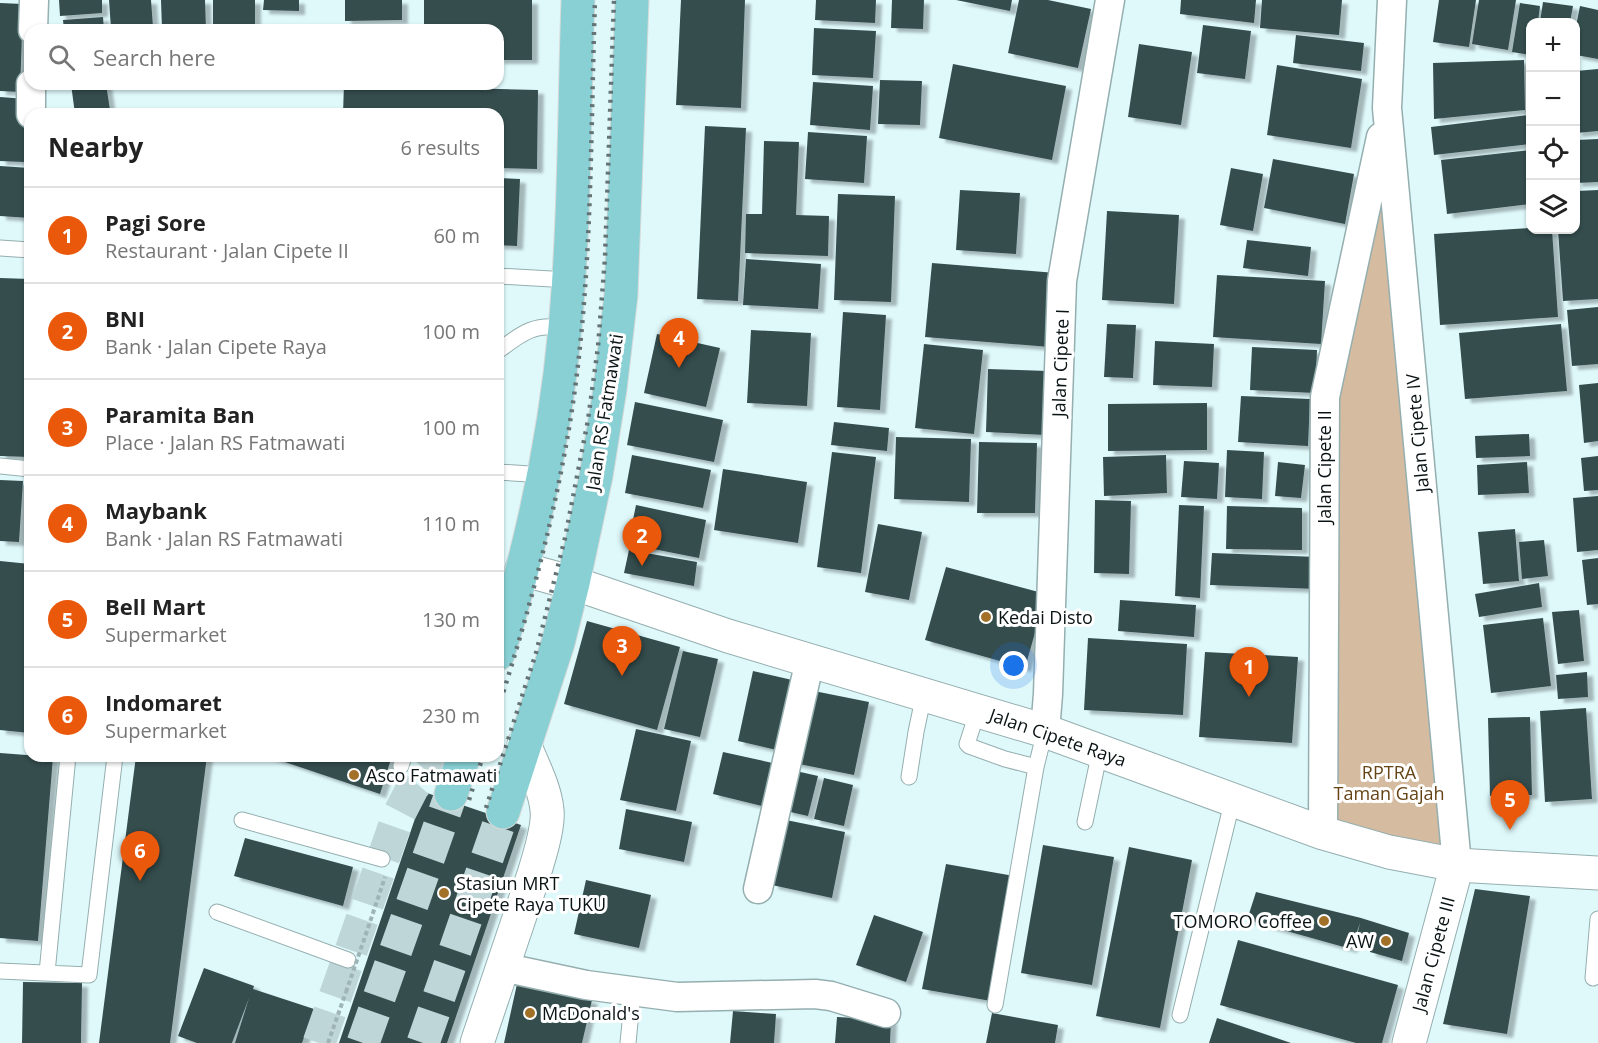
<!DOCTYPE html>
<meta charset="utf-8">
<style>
body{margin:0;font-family:"Open Sans",sans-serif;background:#f6f6f6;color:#222}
.controls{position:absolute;right:18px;top:18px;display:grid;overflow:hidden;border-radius:12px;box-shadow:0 2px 4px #0004}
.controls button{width:54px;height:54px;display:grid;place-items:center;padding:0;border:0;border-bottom:2px solid #e0e0e0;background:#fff;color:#222;font:30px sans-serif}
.you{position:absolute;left:1014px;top:666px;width:21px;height:21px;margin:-15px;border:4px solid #fff;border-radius:50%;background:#1a73e8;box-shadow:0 0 0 9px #1a73e833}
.badge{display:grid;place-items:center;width:39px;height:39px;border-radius:50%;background:#ea580c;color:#fff;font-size:20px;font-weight:700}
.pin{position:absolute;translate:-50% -50px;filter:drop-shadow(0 2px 3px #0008)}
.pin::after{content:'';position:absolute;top:32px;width:21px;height:18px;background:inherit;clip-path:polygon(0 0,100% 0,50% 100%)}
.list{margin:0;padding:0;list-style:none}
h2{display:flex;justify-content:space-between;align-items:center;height:78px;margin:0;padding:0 24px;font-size:26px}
h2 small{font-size:20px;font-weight:400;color:#767676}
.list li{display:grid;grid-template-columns:39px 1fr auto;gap:18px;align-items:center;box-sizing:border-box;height:96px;padding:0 24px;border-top:2px solid #e0e0e0}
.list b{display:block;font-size:22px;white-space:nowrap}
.list p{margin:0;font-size:20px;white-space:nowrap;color:#767676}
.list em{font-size:20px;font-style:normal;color:#767676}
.icon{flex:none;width:33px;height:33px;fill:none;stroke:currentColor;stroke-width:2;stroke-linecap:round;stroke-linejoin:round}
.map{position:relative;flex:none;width:1598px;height:1043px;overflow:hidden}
.search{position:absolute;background:#fff;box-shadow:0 2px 4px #0004;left:24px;top:24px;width:480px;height:66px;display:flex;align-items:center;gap:15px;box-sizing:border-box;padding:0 21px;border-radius:18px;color:#767676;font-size:22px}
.panel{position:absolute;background:#fff;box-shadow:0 2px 4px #0004;left:24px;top:108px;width:480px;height:654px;border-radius:18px}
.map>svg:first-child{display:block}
.green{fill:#d5bca0}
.building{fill:#364d4e;filter:url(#shadow)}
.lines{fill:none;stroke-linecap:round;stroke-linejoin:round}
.tertiary-tunnel{stroke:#bfd6d8;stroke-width:33;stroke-dasharray:33 16;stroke-linecap:butt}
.primary-tunnel{stroke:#bfd6d8;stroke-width:33;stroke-dasharray:33 16;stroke-linecap:butt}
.service-casing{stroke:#95aeaf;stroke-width:17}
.minor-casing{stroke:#95aeaf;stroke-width:31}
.tertiary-casing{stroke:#95aeaf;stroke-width:35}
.secondary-casing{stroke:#95aeaf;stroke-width:35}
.primary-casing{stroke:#d8d9d9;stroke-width:35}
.path{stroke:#9fb4b6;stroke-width:4;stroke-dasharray:4.5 3;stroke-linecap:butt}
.service{stroke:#fff;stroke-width:15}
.minor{stroke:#fff;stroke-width:28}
.tertiary{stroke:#fff;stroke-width:33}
.secondary{stroke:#fff;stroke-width:33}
.primary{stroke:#88d0d4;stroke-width:33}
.rail{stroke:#647476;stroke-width:4.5;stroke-dasharray:3 6;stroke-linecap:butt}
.path-bridge{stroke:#9fb4b6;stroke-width:4;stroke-dasharray:4.5 3;stroke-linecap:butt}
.poi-dot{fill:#a37027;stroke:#fff;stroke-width:2}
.labels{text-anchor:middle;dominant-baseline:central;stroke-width:6;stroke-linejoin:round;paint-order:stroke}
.street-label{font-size:18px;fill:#0a1314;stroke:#fff}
.poi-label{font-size:18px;fill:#0a1314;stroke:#fff;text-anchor:start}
.park-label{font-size:18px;fill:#664415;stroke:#fff}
</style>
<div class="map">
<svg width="1598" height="1043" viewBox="0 0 1598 1043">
<defs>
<filter id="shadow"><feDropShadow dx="6" dy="4" stdDeviation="1.5" flood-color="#0004"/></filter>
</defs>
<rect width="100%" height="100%" fill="#dff9fb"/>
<path class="green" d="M1383 169 1454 856 1333 828 1334 413Z"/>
<path class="building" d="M59 0H102V13L60 16Z
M109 0H151L153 27 111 29Z
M161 0H205L206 30H162Z
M213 0H255V28H213Z
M264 0H299V11L263 10Z
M345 0H402V20L345 21Z
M424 0H532V60H498V30H424Z
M681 0H745L741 108 676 105Z
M816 0H876L875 23 815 20Z
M892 0H924L923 29 891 28Z
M956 0H1012L1010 11Z
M1019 0H1048L1091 9 1078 68 1008 53Z
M1181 0H1256L1254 23 1180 14Z
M1262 0H1342L1339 35 1260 28Z
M1439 0H1476L1469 47 1433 42Z
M1479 0H1516L1508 50 1472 44Z
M1543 2 1573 6 1570 22H1540Z
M0 3 23 4 20 92 0 91Z
M1520 3 1540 6 1538 22H1530V55L1512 52Z
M1580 6 1598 10V59L1576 55V26Z
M103 17 104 30H64L63 20Z
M1203 25 1251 31 1245 79 1197 73Z
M814 28 876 31 873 78 812 75Z
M1296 35 1364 43 1361 71 1293 63Z
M1139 44 1192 52 1181 125 1128 117Z
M1524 60 1525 110 1434 119 1433 63Z
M953 64 1066 86 1052 160 939 138Z
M1277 65 1362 79 1351 148 1267 135Z
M1598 69V131L1576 133V71Z
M880 80 922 81 920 125 878 124Z
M813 82 873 86 870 130 810 125Z
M71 84H106L110 110 75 114Z
M344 84H413V87L538 90 537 169 498 168V114H343Z
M0 97 27 99 24 162 0 161Z
M1528 115 1530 144 1434 155 1431 127Z
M705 126 746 128 738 301 697 299Z
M808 132 867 136 864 183 805 179Z
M1598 139V182L1576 183V140Z
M764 141 799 142 796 215 829 216 828 256 745 253 746 214H762Z
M1530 150V204L1447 214 1441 160Z
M1273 159 1354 174 1345 224 1264 208Z
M0 166 30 168V218L0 216Z
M1231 168 1263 174 1253 231 1220 225Z
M498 178 520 179 517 246 498 245Z
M960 190 1020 193 1016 254 956 250Z
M1598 190V299L1563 301 1558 230H1576V191Z
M838 194 895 196 891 302 834 300Z
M1107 211 1179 215 1174 304 1102 300Z
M1530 228V230H1552L1558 317 1440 325 1434 234Z
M1247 240 1311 247 1308 276 1243 268Z
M746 259 821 264 818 309 743 305Z
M932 263 1056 273 1050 347 925 337Z
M1217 275 1325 281 1321 344 1213 337Z
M0 278 30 279V457L0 456Z
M1598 307V364L1572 366 1567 310Z
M843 312 886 315 880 410 837 407Z
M1107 324 1136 325 1133 378 1104 377Z
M1561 324 1567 391 1465 399 1459 333Z
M751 330 811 333 807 406 747 403Z
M657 334 720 348 706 407 644 393Z
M1155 341 1214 344 1212 387 1153 385Z
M924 344 983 350 974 434 915 428Z
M1252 347 1317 350 1315 393 1250 390Z
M988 369 1048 371 1046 435 986 432Z
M1598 383V441L1584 443 1579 385Z
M1241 396 1310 399 1308 446 1238 442Z
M635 402 723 420 714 462 627 445Z
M1207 403V450L1108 451V404Z
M834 422 889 428 887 451 831 445Z
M1529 434 1530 456 1476 458 1475 436Z
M896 437 971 439 969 502 894 499Z
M979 442 1037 443 1035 513H977Z
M1227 450 1264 452 1262 499 1225 497Z
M832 452 876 457 861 573 817 567Z
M632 455 711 470 703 508 625 493Z
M1166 455 1167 493 1104 496 1103 457Z
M1598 456V490L1584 491 1581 458Z
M1184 461 1219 463 1217 499 1181 497Z
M1278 462 1305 465 1301 498 1275 496Z
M1527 462 1529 493 1478 495 1477 465Z
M723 469 807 482 798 543 714 530Z
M0 480 23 481 19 542 0 541Z
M27 489H30V537L24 536Z
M1598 496V550L1577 552 1573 498Z
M1095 500 1131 501 1129 574 1094 573Z
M636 505 706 520 699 558 628 544Z
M1179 505 1204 506 1200 598 1175 596Z
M1227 506 1302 508V550L1226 549Z
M878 524 922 532 909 600 865 592Z
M1515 529 1519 581 1483 584 1478 532Z
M1544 540 1548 576 1522 579 1519 542Z
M629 550 697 562 694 586 624 573Z
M1212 553 1318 557 1317 589 1210 585Z
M1598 558V604L1587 605 1582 560Z
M0 561 30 564V733L0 730Z
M946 567 1046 594 1025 668 925 640Z
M1539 583 1542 607 1479 617 1475 594Z
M1120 600 1196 605 1194 637 1118 631Z
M1579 610 1584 661 1558 664 1552 612Z
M1543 618 1551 686 1491 693 1483 625Z
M587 621 680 647 657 730 564 704Z
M1088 638 1187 644 1183 715 1084 710Z
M683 651 718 659 700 737 664 729Z
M1205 652 1298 657 1292 743 1199 737Z
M753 671 801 682 785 752 738 741Z
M1587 672 1588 697 1558 699 1556 675Z
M809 690 869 702 854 775 794 763Z
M1586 708 1592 799 1545 802 1540 711Z
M1530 717 1532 795 1490 796 1488 718Z
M636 729 691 741 676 811 620 800Z
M723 752 777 764 766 807 713 794Z
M0 753 53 757 38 941 0 938Z
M136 756H207L170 1043H99Z
M267 756H392L380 794Z
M796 771 818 776 808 816 786 811Z
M824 778 853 785 844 826 814 819Z
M424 792 521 825 447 1043H339Z
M626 809 692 822 684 862 619 849Z
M786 820 845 832 832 898 772 885Z
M245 838 353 867 343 906 234 876Z
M1043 845 1114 857 1092 985 1021 973Z
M1129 847 1192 860 1160 1028 1096 1016Z
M946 864 1014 876 991 1001 922 989Z
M586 880 651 895 639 948 574 934Z
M1475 889 1530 896 1507 1034 1443 1024Z
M1256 892 1361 918 1409 933 1402 961 1370 952 1371 943 1356 940 1360 923 1351 949 1247 920Z
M874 915 923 932 906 982 856 965Z
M1238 940 1398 985 1382 1043H1356L1220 1005Z
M204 968 254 986 253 989 314 1009 302 1043H235L249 998 232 1043H197L178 1036Z
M23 982 82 983 81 1043H22Z
M517 984 592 1000 582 1043H504Z
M733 1011 776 1014 774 1043H730Z
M992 1013 1058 1025 1055 1043H986Z
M837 1017 891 1020 890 1043H835Z
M1217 1018 1291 1043H1209Z"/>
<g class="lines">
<path class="tertiary-tunnel" d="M319 1043 398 816 413 787 440 756"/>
<path class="primary-tunnel" d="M363 1043 451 794
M423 1043 503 812"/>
<g class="service-casing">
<path id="service" d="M0 248 30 250
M498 276 569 280
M498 351C522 333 534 323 565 328
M0 466 30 469
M498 472 545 475
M978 710 967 744 969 746 1005 759 1036 767
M401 766 404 756
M909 777 916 732 924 694
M242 820 382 859
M1085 822 1100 751
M217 912 348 960
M0 971 89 975 115 756
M47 973 68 756
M1593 978 1598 919
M995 1005 1036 767 1045 731
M1180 1015 1233 799
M628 1043 633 991"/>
</g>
<g class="minor-casing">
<path id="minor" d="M1392 0 1387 108 1457 865
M33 30 34 0
M31 114V84
M1045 731 1048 694 1062 281 1110 0
M1323 833 1325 397 1381 137
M758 889 810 660
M502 967 586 985 677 997 815 994 831 996 886 1013"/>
</g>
<g class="tertiary-casing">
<path id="tertiary" d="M477 1043 534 874C539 858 549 826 547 810 545 788 532 764 524 744
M1409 1043 1457 865"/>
</g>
<g class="secondary-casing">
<path id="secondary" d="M522 569 573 583 728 636 1045 731 1323 833 1389 852 1457 865 1598 873"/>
</g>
<g class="primary-casing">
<path id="primary" d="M498 654C531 548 555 439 565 328 575 219 574 109 578 0
M451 794 464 756
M503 812 558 643 573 583 596 476 610 389 621 295 632 0"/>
</g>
<path class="path" d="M368 928 385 877
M328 1043 346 992"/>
<use href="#service" class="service"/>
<use href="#minor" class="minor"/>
<use href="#tertiary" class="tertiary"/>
<use href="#secondary" class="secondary"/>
<use href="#primary" class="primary"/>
<path class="rail" d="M498 709C535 593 568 468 580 346 592 233 591 114 595 0
M469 800 483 756
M486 808 536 653 565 538 588 420 598 347 605 258 614 0"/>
<path class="path-bridge" d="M346 992 368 928"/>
</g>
<g class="poi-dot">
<circle cx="986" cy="617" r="6"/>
<circle cx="354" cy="775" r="6"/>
<circle cx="444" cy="893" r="6"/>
<circle cx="1324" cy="921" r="6"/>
<circle cx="1386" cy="941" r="6"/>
<circle cx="530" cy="1013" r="6"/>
</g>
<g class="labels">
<g class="street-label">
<text transform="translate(1060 363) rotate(-88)">Jalan Cipete I</text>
<text transform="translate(604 412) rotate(-81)">Jalan RS Fatmawati</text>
<text transform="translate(1417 433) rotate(-95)">Jalan Cipete IV</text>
<text transform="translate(1324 467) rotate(-90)">Jalan Cipete II</text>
<text transform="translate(1058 737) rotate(19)">Jalan Cipete Raya</text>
<text transform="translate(1433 954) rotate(-75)">Jalan Cipete III</text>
</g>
<g class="poi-label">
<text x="998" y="617">Kedai Disto</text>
<text x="366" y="775">Asco Fatmawati</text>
<text x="456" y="883">Stasiun MRT<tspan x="456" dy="21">Cipete Raya TUKU</tspan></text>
<text x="1312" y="921" text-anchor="end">TOMORO Coffee</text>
<text x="1374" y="941" text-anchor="end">AW</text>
<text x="542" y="1013">McDonald's</text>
</g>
<g class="park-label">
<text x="1389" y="772">RPTRA<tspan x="1389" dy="21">Taman Gajah</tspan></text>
</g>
</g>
</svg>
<div class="controls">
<button>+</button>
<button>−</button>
<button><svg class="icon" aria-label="locate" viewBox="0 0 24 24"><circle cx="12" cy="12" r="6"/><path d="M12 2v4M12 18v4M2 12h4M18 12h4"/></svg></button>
<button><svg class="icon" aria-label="layers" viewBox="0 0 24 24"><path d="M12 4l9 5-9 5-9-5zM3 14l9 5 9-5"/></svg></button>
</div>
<div class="you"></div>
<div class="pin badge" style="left:1249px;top:697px">1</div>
<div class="pin badge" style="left:642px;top:566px">2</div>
<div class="pin badge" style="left:622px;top:676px">3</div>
<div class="pin badge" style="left:679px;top:368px">4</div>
<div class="pin badge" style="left:1510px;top:830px">5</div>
<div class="pin badge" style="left:140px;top:881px">6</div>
<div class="search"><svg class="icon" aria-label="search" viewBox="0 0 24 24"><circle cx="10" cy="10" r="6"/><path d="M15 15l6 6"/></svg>Search here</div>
<section class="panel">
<h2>Nearby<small>6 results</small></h2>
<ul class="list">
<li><span class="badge">1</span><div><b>Pagi Sore</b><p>Restaurant · Jalan Cipete II</p></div><em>60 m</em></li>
<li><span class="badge">2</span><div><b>BNI</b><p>Bank · Jalan Cipete Raya</p></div><em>100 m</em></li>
<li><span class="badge">3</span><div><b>Paramita Ban</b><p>Place · Jalan RS Fatmawati</p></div><em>100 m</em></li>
<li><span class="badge">4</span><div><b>Maybank</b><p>Bank · Jalan RS Fatmawati</p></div><em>110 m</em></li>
<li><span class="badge">5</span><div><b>Bell Mart</b><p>Supermarket</p></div><em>130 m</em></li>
<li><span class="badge">6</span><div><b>Indomaret</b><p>Supermarket</p></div><em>230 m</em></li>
</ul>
</section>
</div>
